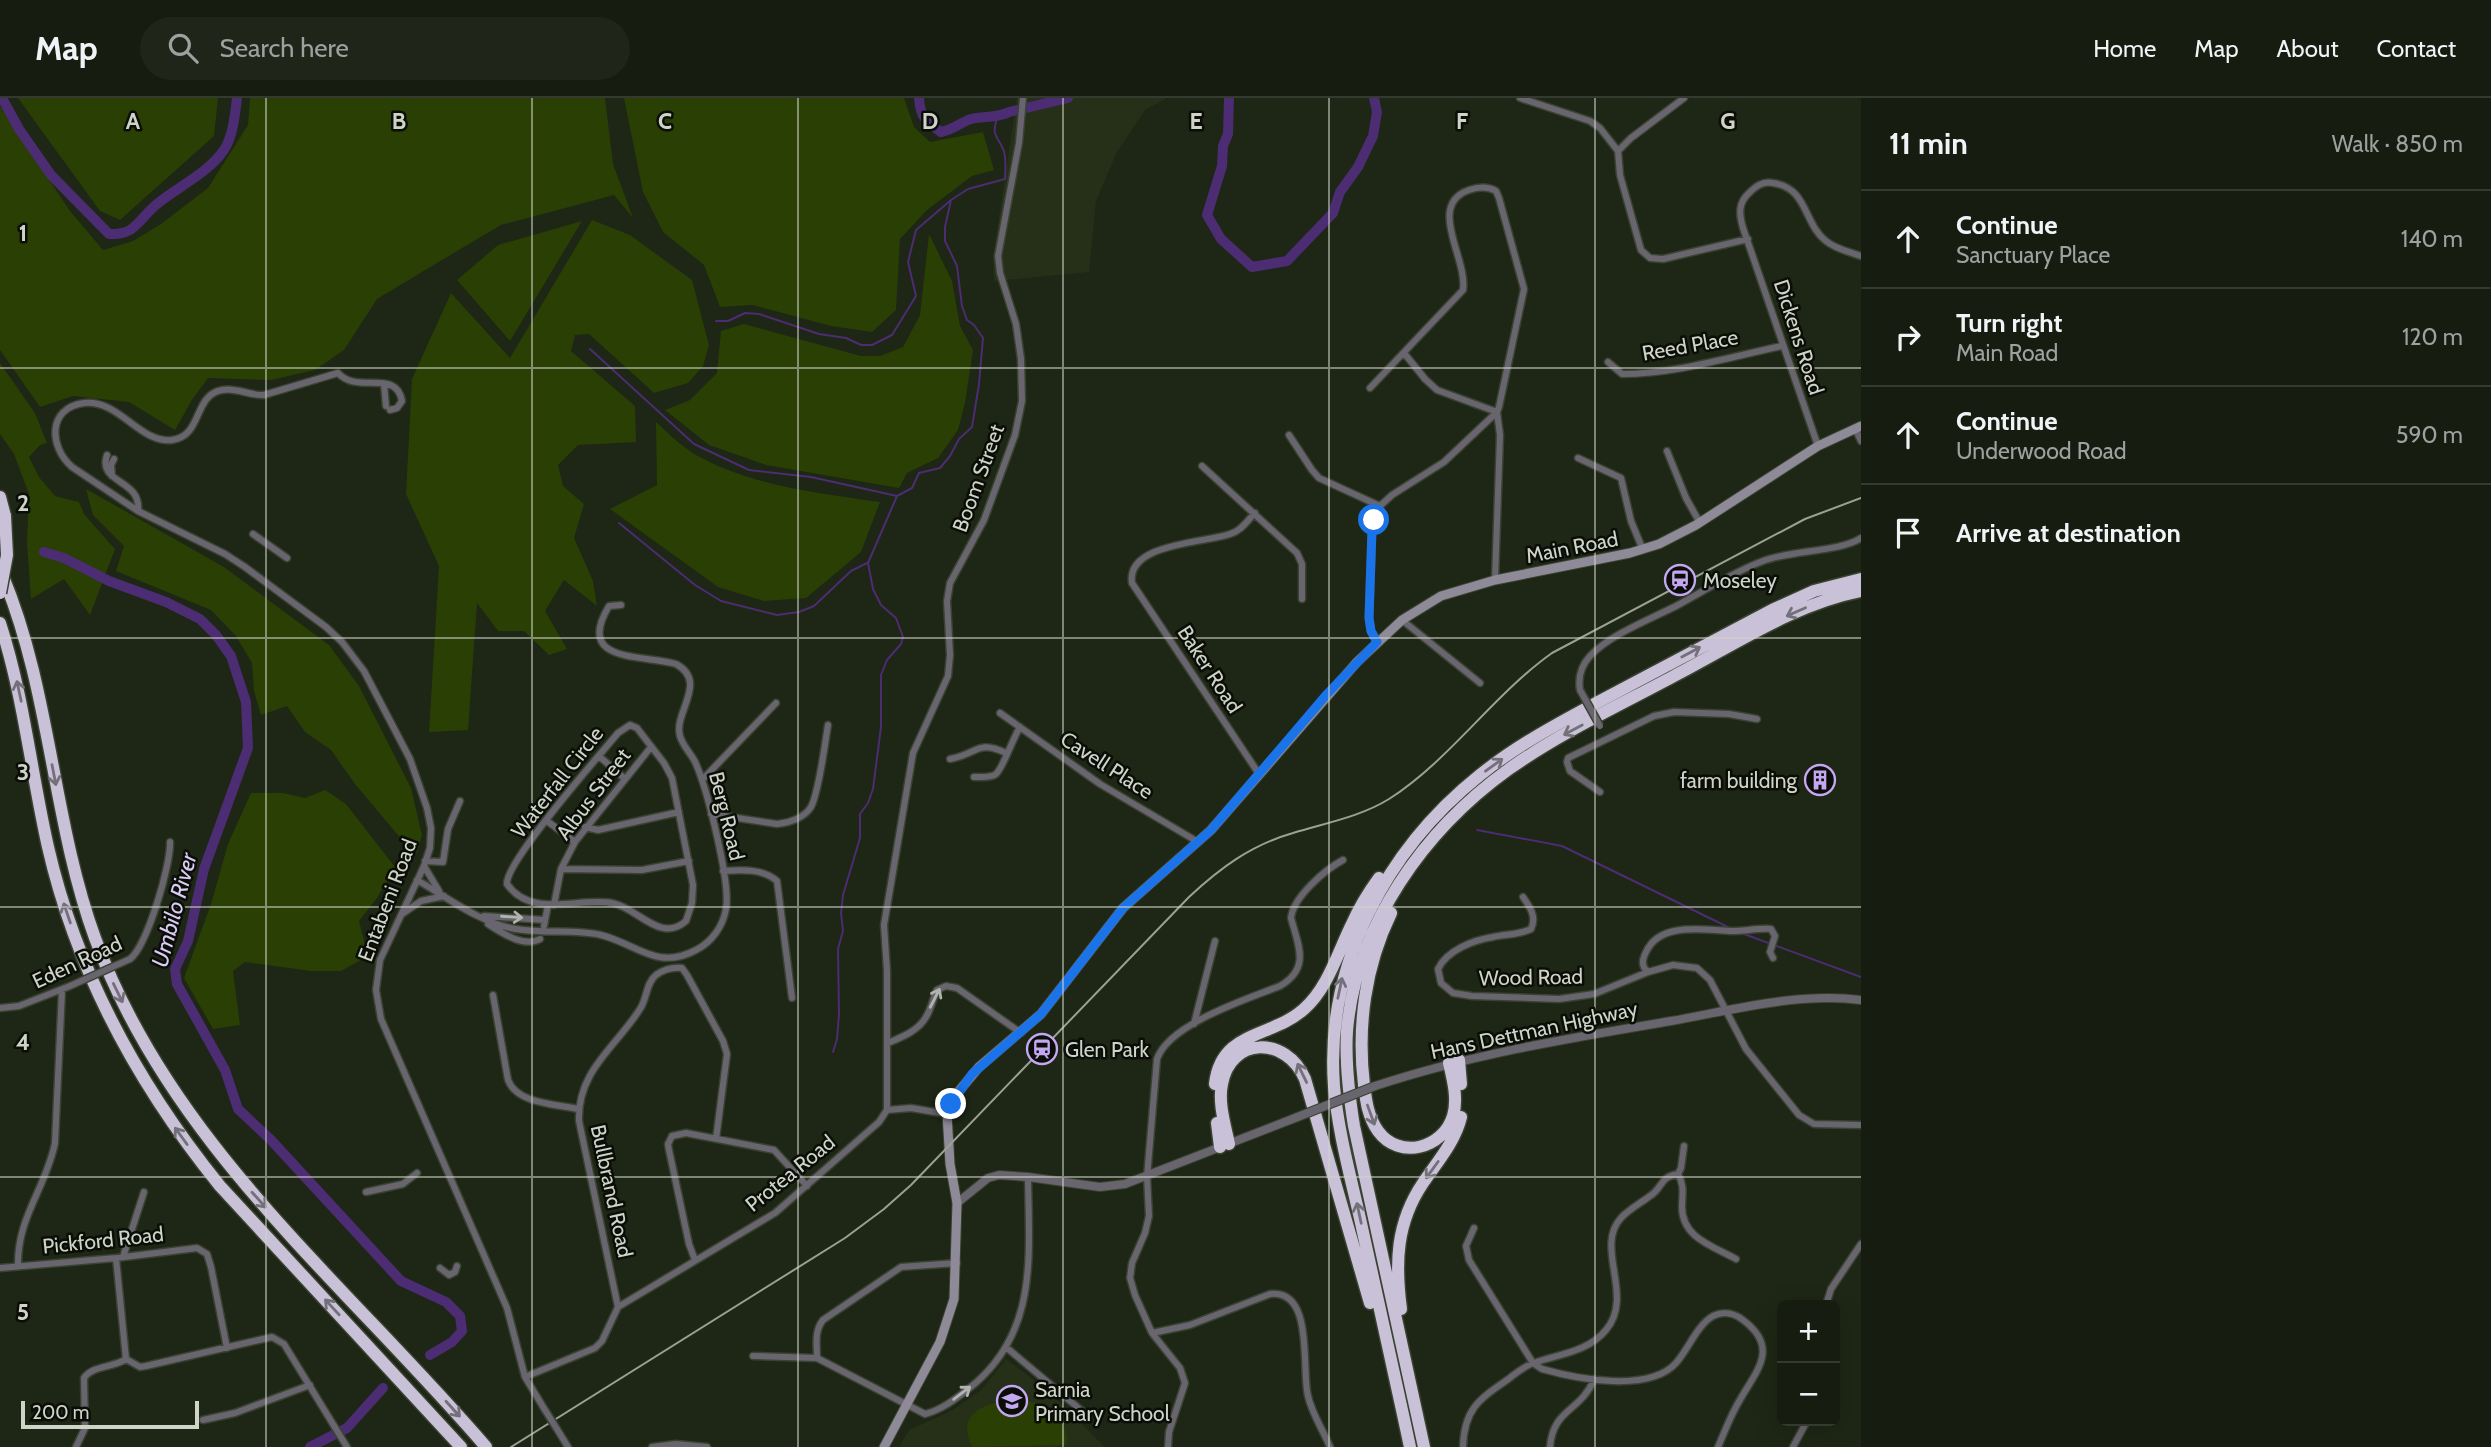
<!DOCTYPE html>
<meta charset="utf-8">
<style>
body{margin:0;font-family:Cabin,sans-serif;background:#1f2519;color:#f1f3f6}
.controls{position:absolute;right:21px;bottom:21px;display:grid;overflow:hidden;border-radius:10px;box-shadow:0 7px 28px #0002}
.controls button{width:63px;height:63px;display:grid;place-items:center;padding:0;border:0;border-bottom:2px solid #353a30;background:#161c10;color:#f1f3f6;font:35px sans-serif}
.scale{position:absolute;left:21px;bottom:18px;width:178px;box-sizing:border-box;padding-left:7px;border:4px solid #cfd4c9;border-top:0;font-size:19px;line-height:24px;white-space:nowrap;color:#cfd4c9;-webkit-text-stroke:5px #0a0e07;paint-order:stroke}
.stop{position:absolute;width:21px;height:21px;margin:-16px;border:5px solid #1a73e8;border-radius:50%;background:#fff}
.stop.end{background:#1a73e8;border-color:#fff;box-shadow:0 2px 7px #0008}
.list{margin:0;padding:0;list-style:none}
h2{display:flex;justify-content:space-between;align-items:center;height:91px;margin:0;padding:0 28px;font-size:30px}
h2 small{font-size:23px;font-weight:400;color:#9ea19f}
.list li{display:grid;grid-template-columns:46px 1fr auto;gap:21px;align-items:center;box-sizing:border-box;height:98px;padding:0 28px;border-top:2px solid #353a30}
.list b{display:block;font-size:26px;white-space:nowrap}
.list p{margin:0;font-size:23px;white-space:nowrap;color:#9ea19f}
.list em{font-size:23px;font-style:normal;color:#9ea19f}
.icon{flex:none;width:38px;height:38px;fill:none;stroke:currentColor;stroke-width:2;stroke-linecap:round;stroke-linejoin:round}
.map{position:relative;flex:none;width:1861px;height:1349px;overflow:hidden}
header{display:flex;align-items:center;gap:42px;box-sizing:border-box;height:98px;padding:0 35px;background:#161c10;border-bottom:2px solid #353a30}
header strong{font-size:33px}
nav{display:flex;gap:38px;margin-inline-start:auto;font-size:24px}
.search{width:490px;height:63px;background:#1f2519;display:flex;align-items:center;gap:18px;box-sizing:border-box;padding:0 24px;border-radius:38px;color:#9ea19f;font-size:26px}
main{display:flex}
aside{flex:1;background:#161c10}
.map>svg:first-child{display:block}
.built{fill:#263019}
.green{fill:#2a3f03}
.lines{fill:none;stroke-linecap:round;stroke-linejoin:round}
.stream{stroke:#4c2c72;stroke-width:2}
.river{stroke:#4c2c72;stroke-width:10}
.minor-casing{stroke:#3a4232;stroke-width:9}
.tertiary-casing{stroke:#3a4232;stroke-width:10}
.secondary-casing{stroke:#3a4232;stroke-width:11}
.motorway-casing{stroke:#3a4232;stroke-width:15}
.minor{stroke:#68656e;stroke-width:6}
.tertiary{stroke:#68656e;stroke-width:8}
.secondary{stroke:#8f8a98;stroke-width:9}
.motorway{stroke:#c9c1d7;stroke-width:12}
.rail{stroke:#9aa093;stroke-width:2}
.minor-bridge-casing{stroke:#3a4232;stroke-width:9;stroke-linecap:butt}
.tertiary-bridge-casing{stroke:#3a4232;stroke-width:10;stroke-linecap:butt}
.motorway-bridge-casing{stroke:#3a4232;stroke-width:15;stroke-linecap:butt}
.minor-bridge{stroke:#68656e;stroke-width:6}
.tertiary-bridge{stroke:#68656e;stroke-width:8}
.motorway-bridge{stroke:#c9c1d7;stroke-width:12}
.oneway{stroke:#737079}
.oneway2{stroke:#b0b3ae}
.route{stroke:#1a73e8;stroke-width:9}
.grid{fill:none;stroke:#cfd4c9;stroke-width:2;stroke-opacity:0.55}
.labels{text-anchor:middle;dominant-baseline:central;stroke-width:5;stroke-linejoin:round;paint-order:stroke}
.street-label{font-size:21px;fill:#cfd4c9;stroke:#0a0e07}
.poi-label{font-size:21px;fill:#cfd4c9;stroke:#0a0e07;text-anchor:start}
.water-label{font-size:23px;font-style:italic;fill:#dbccf5;stroke:#0a0e07}
.grid-label{font-size:23px;text-anchor:middle;font-weight:bold;fill:#cfd4c9;stroke:#0a0e07;stroke-width:5;stroke-linejoin:round;paint-order:stroke}
</style>
<header>
<strong>Map</strong>
<div class="search"><svg class="icon" aria-label="search" viewBox="0 0 24 24"><circle cx="10" cy="10" r="6"/><path d="M15 15l6 6"/></svg>Search here</div>
<nav><a>Home</a><a>Map</a><a>About</a><a>Contact</a></nav>
</header>
<main>
<div class="map">
<svg width="1861" height="1349" viewBox="0 0 1861 1349">
<rect width="100%" height="100%" fill="#1e2615"/>
<path class="built" d="M1017 0H1167L1145 12 1117 54 1096 103 1089 174 994 183 993 159Z
M1006 1261 1048 1293 1105 1349H899L909 1332 953 1312 981 1292Z"/>
<path class="green" d="M18 0H218L214 38 120 122 100 113Z
M250 0H605L613 66 633 120 614 97 501 127 452 156 377 201 344 252 315 272 271 282 208 280 192 302 175 332 129 304 73 298 40 309 0 252V8L70 113 103 152 133 143 161 126 208 90 248 27Z
M624 0H904L914 29 930 44 983 34 994 72 972 78 927 112 900 141 896 212 872 234 831 228 753 207 720 209 704 167 663 134 643 94Z
M592 122 630 137 692 182 709 247 703 268 688 285 654 295 589 236 575 237 571 253 635 308 636 344 578 347 558 367 563 388 584 406 574 440 593 483 597 508 564 482 545 513 567 551 549 557 524 533H498L477 505 468 632 429 634 439 468 406 396 412 281 451 195 510 260Z
M582 123 510 243 457 182 498 147Z
M929 136 952 183 960 228 973 252 965 305 958 332 938 360 907 375 899 390 766 367 709 347 665 312 690 302 717 275 721 233 744 226 861 258H880L903 249 920 217Z
M0 265 35 315 47 345 40 347 29 359 39 379 55 398 79 404 84 416 115 451 90 517 64 481 31 501 27 445 29 396 14 356 0 336Z
M656 324C669 336 682 349 698 358 753 388 818 395 880 404L861 454 806 500 764 503 718 489 610 411 657 387Z
M86 391 224 469 329 547 359 588 411 690 422 737 417 755 397 736 355 686 331 652 305 634 287 608 261 617 254 593 252 565 236 538 211 512 116 473 124 448 93 417Z
M325 692 346 706 395 769 377 800 359 823 368 858 341 873H311L245 864 233 873 240 927 213 931 184 880 211 806 228 746 251 695H283L305 700Z
M1006 1303C1016 1303 1026 1302 1035 1305 1050 1310 1072 1330 1066 1347L972 1349C957 1318 979 1307 1006 1303Z"/>
<g class="lines">
<path class="stream" d="M716 223H728L745 215 759 216 819 236 846 240 861 247H872L892 237 916 198 908 164 916 132 951 102 968 91 1005 81C1005 73 1007 58 1003 51 996 36 991 37 998 18
M590 251 694 346 749 372 811 379 897 398
M619 425 695 487 721 503 777 517 799 514 814 508 851 473 867 465
M1477 732 1562 748 1732 831
M1744 836 1861 879
M833 954 837 941 839 916 838 851 843 833 841 815 843 797 860 740V716L868 705 873 691 881 629V577L887 562 901 546 903 539 896 520 881 507 873 491 868 465 897 398 912 390 919 375 940 370 950 358 959 341 972 329 979 286 983 240 974 227 967 222 962 208 957 168 945 143V129L951 102"/>
<path class="river" d="M2 0 19 31 51 77 109 136C116 136 123 136 130 132 139 126 147 114 157 106 179 88 207 76 224 52 233 38 235 17 237 0
M919 0C920 19 926 24 941 34 952 32 959 26 968 22 981 17 996 21 1009 14L1068 0
M1229 0 1228 36 1223 48 1222 68 1207 117 1221 141 1252 169 1287 163 1333 115 1340 94 1358 69 1373 38 1377 14 1374 0
M44 454 64 460 109 483 166 504 200 521 216 537 231 558 246 604 248 650 204 771 188 843 175 871 177 886 225 972 238 1011 271 1042 401 1183 446 1204 460 1218 462 1233 452 1244 430 1257
M310 1349 347 1330 383 1290"/>
<g class="minor-casing">
<path id="minor" d="M1520 0 1590 23 1600 30 1618 53
M1684 0 1631 40 1618 53 1620 77 1641 152 1650 160 1663 161 1748 141
M1404 255 1425 281 1437 292 1497 314 1500 337 1495 482
M1608 264 1622 276C1675 276 1730 259 1782 248
M384 286 386 308
M1370 290 1463 192C1468 161 1426 107 1469 92 1478 89 1487 88 1496 93L1499 100 1524 191 1499 309 1497 314 1444 364 1392 397 1380 408 1372 432 1369 520 1371 533 1377 543
M390 312 397 310 402 303C396 270 358 297 338 275L264 297C250 298 236 289 222 292 193 297 203 338 172 342 140 346 119 301 84 305 47 310 49 349 72 369L138 413 225 456 245 469 326 529 342 544 364 573 410 661 427 710 431 730 430 750 424 768 380 862 376 892 381 921 507 1210 525 1279 545 1312
M1855 330 1861 343
M1289 337 1312 372 1319 380 1380 408
M1818 348 1743 130C1739 116 1738 105 1749 95 1756 88 1763 83 1773 85 1808 90 1803 125 1826 143 1835 151 1850 154 1861 158
M1667 353 1686 400 1700 425
M107 357C97 386 142 381 138 413
M1578 360 1621 380 1631 423 1643 452
M1202 368 1297 455 1302 466V501
M112 378 111 367 114 361
M1255 415C1247 423 1241 433 1230 436 1205 445 1126 445 1132 485L1259 676
M253 436 287 460
M1402 522 1480 585
M1580 592C1578 580 1581 568 1590 558 1611 536 1651 521 1678 507 1706 492 1733 474 1763 463 1791 452 1840 454 1861 440
M1000 615 1100 686 1198 744
M630 627 637 630 664 665 672 680 693 787 692 805 686 823C660 846 637 809 612 805 579 799 531 821 507 786 505 764 599 658 618 635Z
M600 659 625 681
M950 661C978 656 977 641 1006 655
M974 679C981 679 991 680 996 676 1003 670 1013 640 1020 629
M702 682 776 605
M1600 694 1570 673 1567 664 1568 660 1654 618 1674 614 1729 616 1757 621
M711 716 777 726C789 725 804 720 811 709 819 694 825 645 828 627
M547 723 575 744
M585 729 598 732 679 714
M425 763 443 764 448 731 460 703
M424 768 439 793
M561 771 642 772 689 763
M723 773C740 772 763 770 777 783L792 900
M417 782C448 800 480 825 516 831 544 836 574 831 601 837 637 846 657 873 696 852 712 844 723 828 726 811 731 785 707 691 696 666 692 656 683 649 680 638 673 615 709 584 676 566 643 556 574 566 609 508L621 507
M1523 799C1530 809 1537 819 1531 831 1519 837 1506 836 1493 839 1474 842 1447 852 1438 871L1441 885 1453 895 1472 898 1559 901 1594 896 1648 874 1673 867 1697 870 1710 882 1746 951 1799 1017 1814 1026 1861 1027
M554 807 561 771 575 744 651 649
M402 816 421 803 444 798
M484 818 545 822
M488 826C502 835 524 850 540 841
M544 828 548 807
M130 861C147 848 171 767 170 744
M1648 874C1641 868 1642 862 1646 854 1660 823 1705 832 1732 833 1745 833 1758 830 1771 831L1775 838 1770 854 1773 860
M493 897 508 982C517 1006 556 1006 578 1011
M0 910 19 908 70 888
M1194 926 1215 843
M888 945C902 939 918 933 926 919 931 911 933 901 937 892L946 888 957 890 1021 935
M887 1012 911 1010 947 1016
M1684 1048 1681 1070 1678 1076C1685 1088 1682 1097 1682 1109 1682 1140 1713 1148 1736 1161
M366 1094 403 1086 417 1075
M1474 1130 1466 1148 1469 1162 1533 1265 1542 1271C1577 1281 1649 1295 1676 1265 1688 1252 1697 1227 1713 1218 1723 1213 1734 1215 1743 1222 1779 1249 1758 1271 1741 1300 1731 1316 1725 1333 1718 1349
M123 1159 144 1094
M116 1160 126 1261
M695 1162 689 1146 669 1052 668 1046 672 1038 686 1035 774 1052 807 1088
M957 1165 901 1169 823 1222C814 1233 817 1247 817 1260L925 1316C941 1312 954 1302 967 1292 1039 1237 1029 1159 1028 1079
M18 1168C17 1119 46 1090 55 1045L62 892
M0 1170 116 1160 197 1150 207 1156 211 1169 227 1250
M440 1170 449 1177 455 1174 457 1168
M1826 1207 1831 1191 1861 1146
M618 1209 775 1115 879 1024 887 1012V873L884 827 913 655 948 578 950 557 947 503 950 485 984 422 1015 337 1022 303 1021 261 1016 226 1000 175 998 158 1019 45 1023 0
M1152 1235 1190 1227 1270 1196C1315 1191 1301 1272 1308 1298 1312 1316 1323 1332 1330 1349
M1007 1250 1088 1318
M753 1258 817 1260
M126 1261 140 1269 146 1268 272 1239 284 1246 347 1349
M525 1279 595 1250 602 1243 618 1209 579 1023C577 973 616 949 640 911 647 901 646 885 656 877 663 872 673 869 682 870L687 877 723 943 727 956 716 1041
M203 1322 235 1315 310 1287
M557 1331 568 1349
M76 1349 85 1330 84 1280C93 1267 113 1270 126 1261
M652 1349 676 1346 707 1349
M1168 1349 1169 1334 1185 1285 1180 1270 1152 1235 1135 1197 1130 1180 1132 1165 1145 1135 1149 1118 1147 1079 1157 961C1169 926 1247 901 1280 888 1311 870 1298 847 1291 820 1293 799 1326 771 1343 762
M1463 1349C1464 1312 1478 1302 1507 1282 1515 1276 1524 1268 1534 1265 1559 1256 1588 1254 1606 1232 1635 1198 1594 1149 1621 1120 1627 1113 1642 1104 1650 1098 1663 1090 1659 1079 1678 1076
M1550 1349C1553 1310 1581 1314 1594 1281
M1793 1349 1807 1323"/>
</g>
<g class="tertiary-casing">
<path id="tertiary" d="M1375 988C1472 956 1571 940 1671 923 1733 912 1798 894 1861 902
M957 1105 988 1080 999 1077 1028 1079 1100 1089 1125 1086 1295 1020"/>
</g>
<g class="secondary-casing">
<path id="secondary" d="M884 1349 940 1244 954 1201 957 1105 950 1066 947 1016 954 999 979 969 1041 916 1123 810 1211 732 1357 564 1402 522 1441 498 1495 482 1630 455 1659 446 1696 427 1818 348 1861 328"/>
</g>
<g class="motorway-casing">
<path id="motorway" d="M0 399 5 418
M2 476C51 592 52 722 95 840 170 1046 347 1187 486 1349
M0 525C24 599 31 674 48 749 77 875 139 988 220 1088L461 1349
M1391 815C1365 868 1357 929 1364 987 1366 1003 1368 1019 1378 1033 1399 1062 1443 1051 1453 1018 1458 1001 1453 982 1449 965
M1459 962 1461 986
M1215 986C1221 932 1272 940 1304 911 1328 890 1338 854 1352 826 1359 810 1368 795 1379 780
M1217 1025 1220 1049
M1229 1046C1225 1027 1218 1005 1222 986 1230 939 1286 937 1305 981L1370 1205
M1401 1211C1395 1165 1396 1125 1423 1085 1437 1064 1455 1044 1461 1019
M1410 1349C1394 1274 1377 1199 1361 1125 1351 1080 1338 1034 1334 988 1325 867 1386 752 1480 677 1516 648 1557 626 1598 604 1656 573 1714 543 1772 512L1814 493 1861 481
M1424 1349 1354 1028C1349 997 1345 965 1347 933 1356 827 1424 732 1509 671 1560 635 1618 608 1674 578 1734 547 1794 506 1861 493"/>
</g>
<use href="#minor" class="minor"/>
<use href="#tertiary" class="tertiary"/>
<use href="#secondary" class="secondary"/>
<use href="#motorway" class="motorway"/>
<path class="rail" d="M511 1349 845 1140 884 1111 911 1087 1189 799C1220 770 1251 747 1293 735 1325 725 1360 719 1389 701 1450 662 1493 597 1552 555L1805 421 1861 400"/>
<g class="minor-bridge-casing">
<path id="minor-bridge" d="M1580 592 1600 628
M70 888 130 861
M545 1312 557 1331"/>
</g>
<g class="tertiary-bridge-casing">
<path id="tertiary-bridge" d="M1295 1020 1375 988"/>
</g>
<g class="motorway-bridge-casing">
<path id="motorway-bridge" d="M0 495 7 457 5 418"/>
</g>
<use href="#minor-bridge" class="minor-bridge"/>
<use href="#tertiary-bridge" class="tertiary-bridge"/>
<use href="#motorway-bridge" class="motorway-bridge"/>
</g>
<defs><path id="oneway-shaft" d="M-6 0H5M1.5-3L5.5 0L1.5 3" fill="none" stroke-width="1.6" stroke-linecap="round" stroke-linejoin="round" transform="scale(1.75)"/></defs>
<g class="oneway">
<use href="#oneway-shaft" transform="translate(1796 514) rotate(156)"/>
<use href="#oneway-shaft" transform="translate(1691 554) rotate(-28)"/>
<use href="#oneway-shaft" transform="translate(19 593) rotate(-102)"/>
<use href="#oneway-shaft" transform="translate(1573 632) rotate(152)"/>
<use href="#oneway-shaft" transform="translate(1494 667) rotate(-36)"/>
<use href="#oneway-shaft" transform="translate(54 677) rotate(79)"/>
<use href="#oneway-shaft" transform="translate(67 815) rotate(-109)"/>
<use href="#oneway-shaft" transform="translate(1340 890) rotate(-78)"/>
<use href="#oneway-shaft" transform="translate(118 895) rotate(64)"/>
<use href="#oneway-shaft" transform="translate(1302 975) rotate(-116)"/>
<use href="#oneway-shaft" transform="translate(1371 1017) rotate(70)"/>
<use href="#oneway-shaft" transform="translate(181 1038) rotate(-126)"/>
<use href="#oneway-shaft" transform="translate(1432 1072) rotate(126)"/>
<use href="#oneway-shaft" transform="translate(259 1102) rotate(48)"/>
<use href="#oneway-shaft" transform="translate(1359 1115) rotate(-102)"/>
<use href="#oneway-shaft" transform="translate(332 1209) rotate(-133)"/>
<use href="#oneway-shaft" transform="translate(453 1311) rotate(48)"/>
</g>
<g class="oneway2">
<use href="#oneway-shaft" transform="translate(512 819) rotate(4)"/>
<use href="#oneway-shaft" transform="translate(935 900) rotate(-63)"/>
<use href="#oneway-shaft" transform="translate(962 1295) rotate(-37)"/>
</g>
<g class="lines">
<path class="route" d="M951 1006 972 976 1041 916 1123 810 1211 732 1327 596 1377 544 1371 533 1369 520 1372 432 1374 422"/>
</g>
<path class="grid" d="M266 0V1349M532 0V1349M798 0V1349M1063 0V1349M1329 0V1349M1595 0V1349M0 270H1861M0 540H1861M0 809H1861M0 1079H1861"/>
<defs>
<g id="station-ring" transform="scale(1.575)"><circle r="9.5" fill="#0a0e07" stroke="#c4a7f1" stroke-width="1.5"/><path d="M-3-6H3Q5-6 5-4V2Q5 4 3 4L4.5 6H3L1.5 4h-3L-3 6H-4.5L-3 4Q-5 4-5 2V-4Q-5-6-3-6ZM-3.5-4v3h7v-3ZM-3.5 1v1.5H-2V1ZM2 1v1.5H3.5V1Z" fill="#c4a7f1"/></g>
<g id="building-ring" transform="scale(1.575)"><circle r="9.5" fill="#0a0e07" stroke="#c4a7f1" stroke-width="1.5"/><path d="M-4-6H4V6H1V3H-1V6H-4ZM-2.5-4.3h1.7v1.8h-1.7ZM.8-4.3h1.7v1.8H.8ZM-2.5-1h1.7V.8h-1.7ZM.8-1h1.7V.8H.8Z" fill="#c4a7f1"/></g>
<g id="school-ring" transform="scale(1.575)"><circle r="9.5" fill="#0a0e07" stroke="#c4a7f1" stroke-width="1.5"/><path d="M0-5L7-2L0 1L-7-2ZM-4 1L0 2.5L4 1V4Q0 6-4 4Z" fill="#c4a7f1"/></g>
</defs>
<g fill-rule="evenodd">
<use href="#station-ring" x="1680" y="482"/>
<use href="#building-ring" x="1820" y="682"/>
<use href="#station-ring" x="1042" y="951"/>
<use href="#school-ring" x="1012" y="1303"/>
</g>
<g class="labels">
<g class="street-label">
<text transform="translate(1799 239) rotate(72)">Dickens Road</text>
<text transform="translate(1690 247) rotate(-10)">Reed Place</text>
<text transform="translate(978 380) rotate(-70)">Boom Street</text>
<text transform="translate(1572 449) rotate(-11)">Main Road</text>
<text transform="translate(1210 571) rotate(57)">Baker Road</text>
<text transform="translate(1107 667) rotate(33)">Cavell Place</text>
<text transform="translate(557 684) rotate(-52)">Waterfall Circle</text>
<text transform="translate(593 696) rotate(-53)">Albus Street</text>
<text transform="translate(727 718) rotate(76)">Berg Road</text>
<text transform="translate(387 802) rotate(-69)">Entabeni Road</text>
<text transform="translate(77 864) rotate(-25)">Eden Road</text>
<text transform="translate(1531 879) rotate(-1)">Wood Road</text>
<text transform="translate(1534 932) rotate(-12)">Hans Dettman Highway</text>
<text transform="translate(790 1075) rotate(-39)">Protea Road</text>
<text transform="translate(612 1093) rotate(78)">Bullbrand Road</text>
<text transform="translate(103 1142) rotate(-6)">Pickford Road</text>
</g>
<g class="poi-label">
<text x="1703" y="482">Moseley</text>
<text x="1797" y="682" text-anchor="end">farm building</text>
<text x="1065" y="951">Glen Park</text>
<text x="1035" y="1291">Sarnia<tspan x="1035" dy="24">Primary School</tspan></text>
</g>
<g class="water-label">
<text transform="translate(174 812) rotate(-75)">Umbilo River</text>
</g>
</g>
<g class="grid-label">
<text x="133" y="31">A</text>
<text x="399" y="31">B</text>
<text x="665" y="31">C</text>
<text x="930" y="31">D</text>
<text x="1196" y="31">E</text>
<text x="1462" y="31">F</text>
<text x="1728" y="31">G</text>
<text x="23" y="143">1</text>
<text x="23" y="413">2</text>
<text x="23" y="682">3</text>
<text x="23" y="952">4</text>
<text x="23" y="1222">5</text>
</g>
</svg>
<div class="controls">
<button>+</button>
<button>−</button>
</div>
<div class="scale">200 m</div>
<div class="stop" style="left:1374px;top:422px"></div>
<div class="stop end" style="left:951px;top:1006px"></div>
</div>
<aside>
<h2>11 min<small>Walk · 850 m</small></h2>
<ul class="list">
<li><svg class="icon" aria-label="ahead" viewBox="0 0 24 24"><path d="M12 20V5M6 11l6-6 6 6"/></svg><div><b>Continue</b><p>Sanctuary Place</p></div><em>140 m</em></li>
<li><svg class="icon" aria-label="right" viewBox="0 0 24 24"><path d="M7 20v-9h11M14 6l5 5-5 5"/></svg><div><b>Turn right</b><p>Main Road</p></div><em>120 m</em></li>
<li><svg class="icon" aria-label="ahead" viewBox="0 0 24 24"><path d="M12 20V5M6 11l6-6 6 6"/></svg><div><b>Continue</b><p>Underwood Road</p></div><em>590 m</em></li>
<li><svg class="icon" aria-label="arrive" viewBox="0 0 24 24"><path d="M6 21V4h12l-3 4 3 4H6"/></svg><div><b>Arrive at destination</b></div></li>
</ul>
</aside>
</main>
